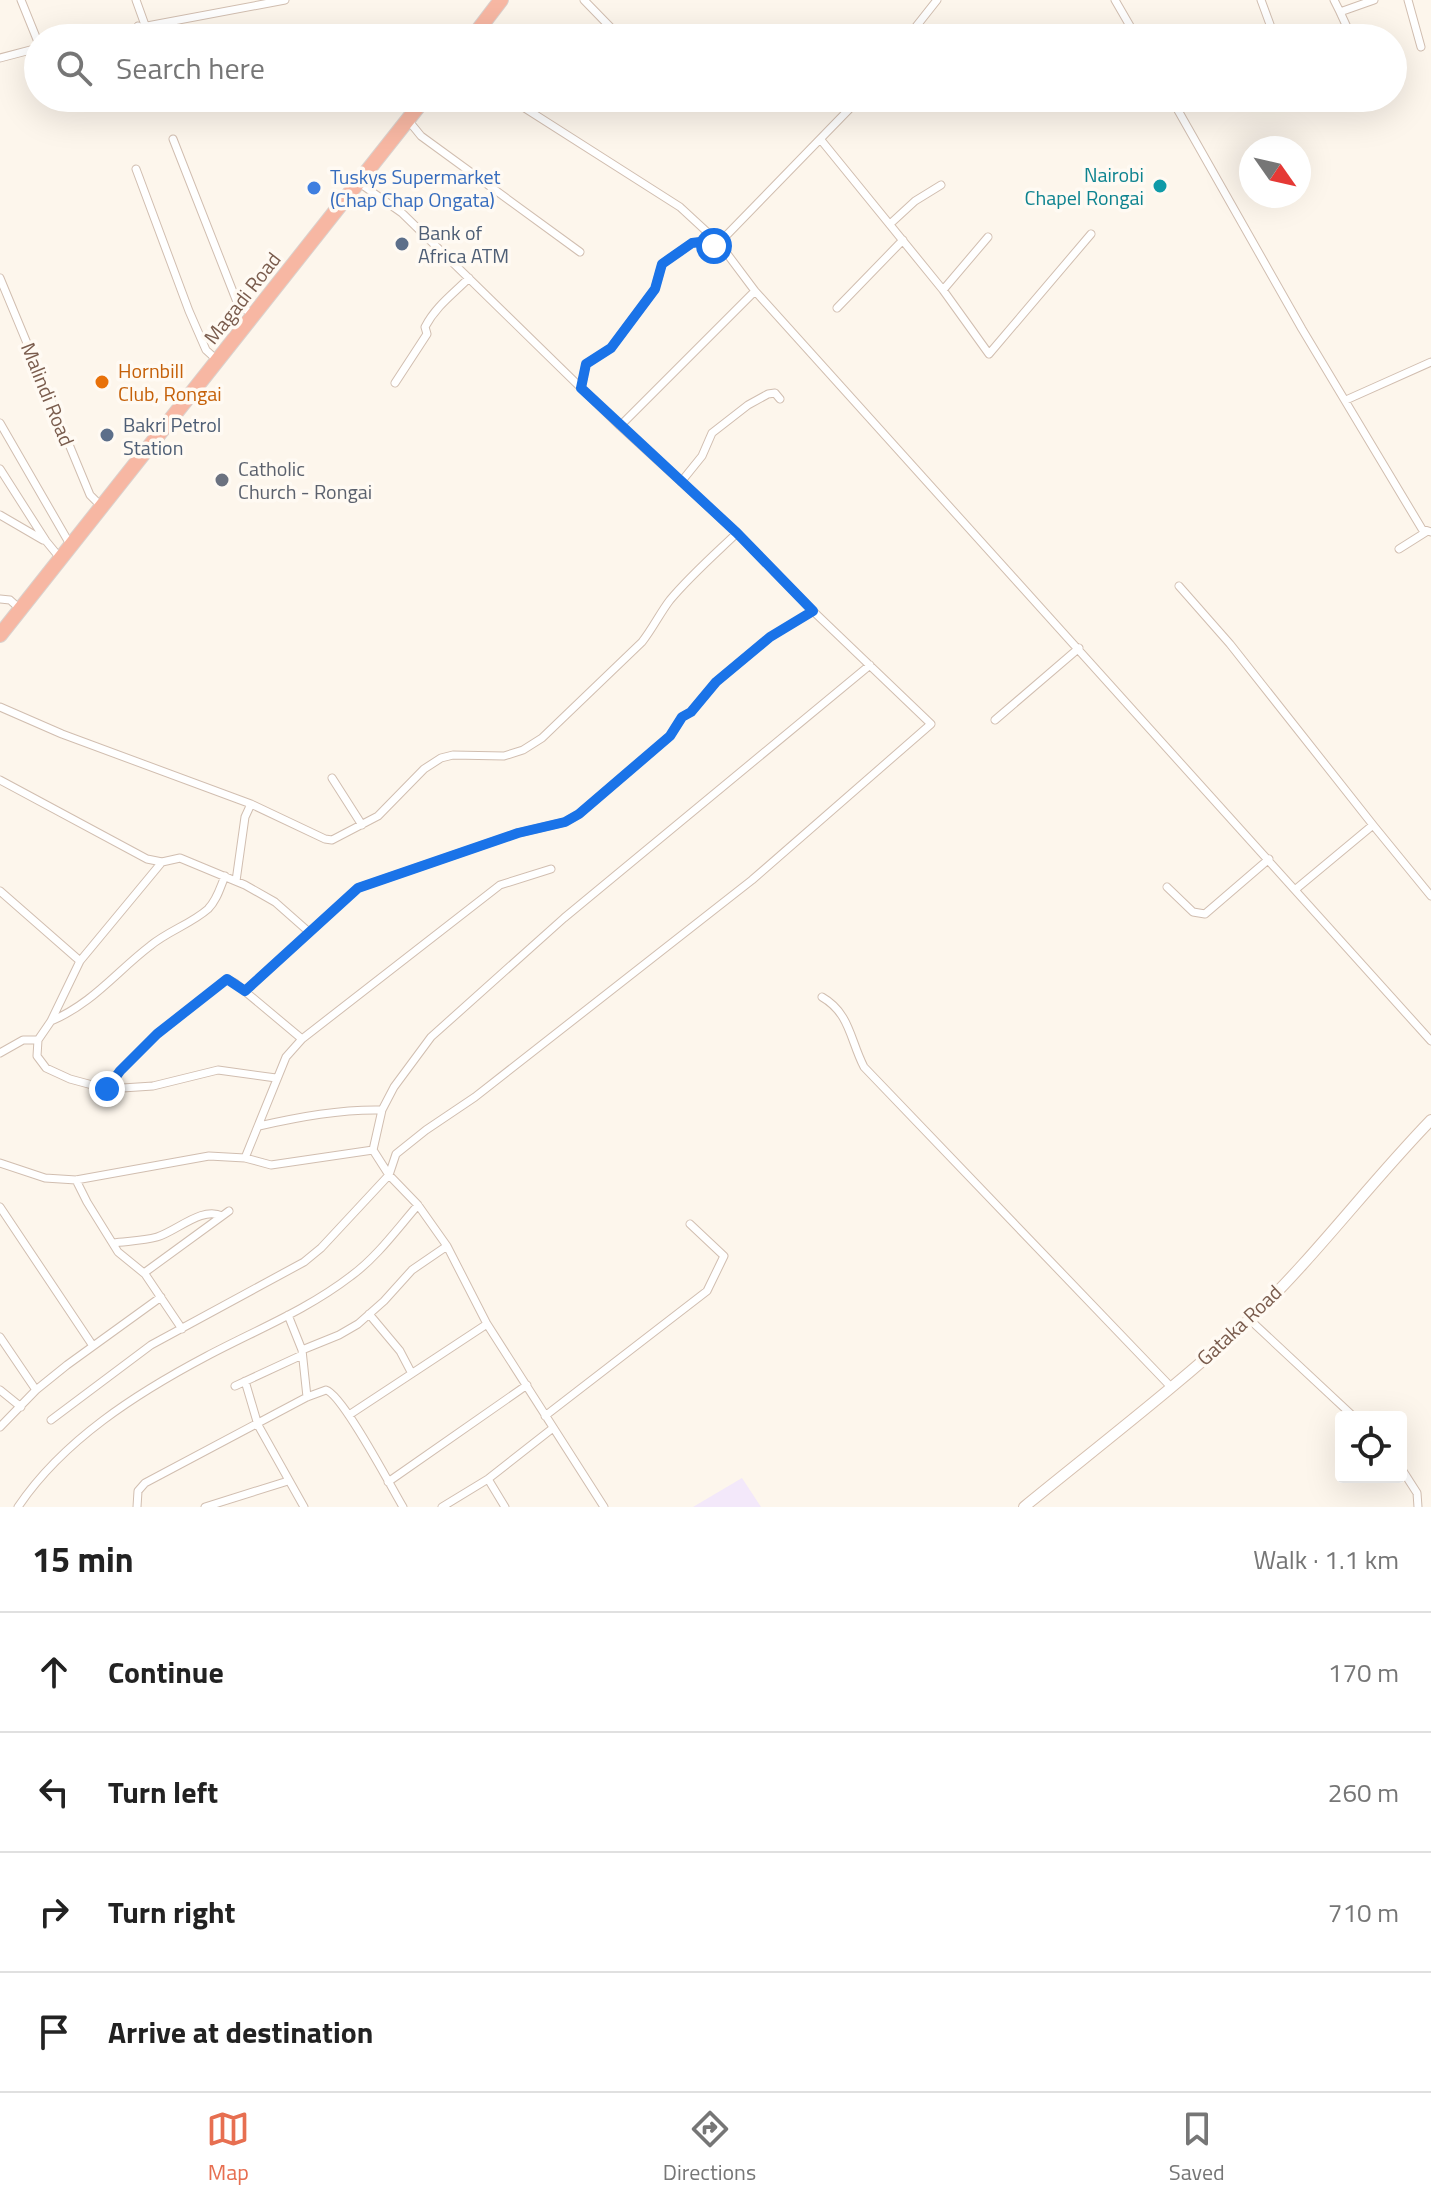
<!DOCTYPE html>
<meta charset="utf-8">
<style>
body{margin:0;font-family:"Titillium Web",sans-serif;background:#f6f6f6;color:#222}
.controls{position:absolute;right:24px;bottom:24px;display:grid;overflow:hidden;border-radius:8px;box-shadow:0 8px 32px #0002}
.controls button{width:72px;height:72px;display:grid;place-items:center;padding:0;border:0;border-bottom:2px solid #e0e0e0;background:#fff;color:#222;font:40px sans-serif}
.compass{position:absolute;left:1239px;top:136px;width:72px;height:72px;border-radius:50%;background:#fff;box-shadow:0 8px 32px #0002;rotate:124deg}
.stop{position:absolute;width:24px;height:24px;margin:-18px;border:6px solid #1a73e8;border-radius:50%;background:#fff}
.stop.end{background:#1a73e8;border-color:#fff;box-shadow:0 2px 8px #0008}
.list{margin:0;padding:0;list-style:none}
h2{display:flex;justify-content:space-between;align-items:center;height:104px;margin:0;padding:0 32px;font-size:34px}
h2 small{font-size:26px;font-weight:400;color:#767676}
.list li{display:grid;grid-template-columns:52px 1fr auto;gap:24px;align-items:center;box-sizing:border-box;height:120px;padding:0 32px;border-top:2px solid #e0e0e0}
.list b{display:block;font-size:30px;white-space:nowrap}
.list em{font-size:26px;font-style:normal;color:#767676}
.icon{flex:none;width:44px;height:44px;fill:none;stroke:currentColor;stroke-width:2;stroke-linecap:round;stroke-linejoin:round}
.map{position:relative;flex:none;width:1431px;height:1507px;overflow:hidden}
.search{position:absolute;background:#fff;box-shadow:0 8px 32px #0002;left:24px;right:24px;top:24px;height:88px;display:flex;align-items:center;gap:20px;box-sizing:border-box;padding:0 28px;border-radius:44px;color:#767676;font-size:30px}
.sheet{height:584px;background:#fff}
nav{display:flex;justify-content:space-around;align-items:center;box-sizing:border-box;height:112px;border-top:2px solid #e0e0e0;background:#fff;font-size:22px;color:#767676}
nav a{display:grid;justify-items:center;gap:4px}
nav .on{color:#e76f51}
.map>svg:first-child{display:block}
.education{fill:#f3e8fa}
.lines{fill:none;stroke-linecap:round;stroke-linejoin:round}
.street-casing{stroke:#d1beb0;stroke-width:9}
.secondary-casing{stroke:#d6c0b0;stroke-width:12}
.highway-casing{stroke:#dad1cd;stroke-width:16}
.street{stroke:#fff;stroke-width:7}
.secondary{stroke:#fff;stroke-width:10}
.highway{stroke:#f7b7a3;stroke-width:14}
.route{stroke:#1a73e8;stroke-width:10}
.culture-dot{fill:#0f9aa8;stroke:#fffaf3;stroke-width:3}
.shop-dot{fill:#3f7fe0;stroke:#fffaf3;stroke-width:3}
.service-dot{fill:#5c6f8a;stroke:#fffaf3;stroke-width:3}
.food-dot{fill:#e8710a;stroke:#fffaf3;stroke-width:3}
.worship-dot{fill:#6b7280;stroke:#fffaf3;stroke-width:3}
.labels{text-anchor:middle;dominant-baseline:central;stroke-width:7;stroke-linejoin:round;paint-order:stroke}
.culture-label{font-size:20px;fill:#0d838f;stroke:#fffaf3;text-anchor:end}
.shop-label{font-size:20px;fill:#366cbe;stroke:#fffaf3;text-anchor:start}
.service-label{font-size:20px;fill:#4e5e75;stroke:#fffaf3;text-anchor:start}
.street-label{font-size:20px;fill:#7a5c4d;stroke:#fffaf3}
.food-label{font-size:20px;fill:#c56008;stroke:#fffaf3;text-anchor:start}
.worship-label{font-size:20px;fill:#5b616d;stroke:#fffaf3;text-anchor:start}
</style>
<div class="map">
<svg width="1431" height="1507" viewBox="0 0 1431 1507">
<rect width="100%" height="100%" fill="#fdf6ec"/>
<path class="education" d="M742 1478 761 1507H693Z"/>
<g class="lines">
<g class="street-casing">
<path id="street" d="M21 0 38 42
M136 0 145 25
M584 0 617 34
M1115 0 1137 38
M1261 0 1275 38
M1334 0 1340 12 1374 0
M1408 0 1421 47
M1340 12 1352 38
M138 26 140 38
M83 38 285 0
M907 38 937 0
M0 58 38 48
M509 98 680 207 719 243 755 291 1431 1041
M1171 98 1302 329 1422 529 1431 532
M151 99V98
M408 120 421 136 580 252
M173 139 239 307 255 314
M821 140 943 290 989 354 1091 234
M136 169 189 311 206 350 218 361
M890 224 915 201 941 185
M719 243 860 98
M0 278 90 495 102 507
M943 290 988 237
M837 308 903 240
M395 383 427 334 425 327C436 306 453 294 469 278
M581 388 586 364 611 348 655 289 662 264 692 243 700 242 714 246
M1346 400 1431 362
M0 423 71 546
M620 426 755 291
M0 469 46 541 60 558
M681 482 702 456 712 433 748 405 768 394 775 393 780 399
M0 515 43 540
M1399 549 1426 532
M1179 586 1230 644 1373 825
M0 599 10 600 20 609
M0 707 62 734 251 804 325 839 332 840 378 816 424 769 441 758 453 755 504 756 523 750 542 738 642 642C653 628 660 613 670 600 690 576 714 555 737 533
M995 720 1079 648
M332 778 362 825
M0 780 147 859 162 862
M236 881 245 817 251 804
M1167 887 1193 912 1205 914 1269 859
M1296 889 1373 825 1431 896
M0 891 80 961
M245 991 358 888 518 833 565 822 579 814 670 736 682 717 691 712 716 682 770 637 813 611
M822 997C850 1013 850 1040 864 1067L1171 1387
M51 1021C92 1004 116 972 150 946 168 931 191 924 208 909 217 900 220 888 225 876
M0 1053 23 1040H38
M276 1078 218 1070 153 1086 107 1089 70 1079 46 1068 37 1056 38 1040 51 1021 80 961 162 862 180 858 245 885 275 902 309 932
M107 1089 120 1071 157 1034 227 979 235 983 302 1039
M259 1126C299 1117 341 1109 382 1110
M245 1158 286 1057 302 1039 500 885 551 869
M0 1163 45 1178 76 1180 209 1156 245 1158 271 1165 373 1150
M76 1180 87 1202 118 1252 145 1274 182 1329
M0 1207 93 1346
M113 1243C127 1241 143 1241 157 1237 177 1231 202 1206 222 1216
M144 1273 229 1211
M369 1314 400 1351 411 1372
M288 1315 302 1350 307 1397
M1249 1319 1354 1417
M0 1337 36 1390
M302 1350 339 1335 358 1324 384 1301 412 1270 447 1246
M245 1381 258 1425 304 1507
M235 1386 302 1355
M0 1390 21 1407
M349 1415 487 1324
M545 1416 707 1291 724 1256 690 1224
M51 1420 151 1345 304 1262 321 1248 389 1175 396 1154 426 1130 475 1097 752 880 931 724 813 611 737 533 620 426 402 213 358 182
M0 1427 36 1390 67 1365 161 1297
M1401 1468 1417 1493 1418 1507
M488 1479 505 1507
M388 1482 527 1385
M18 1507C63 1440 137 1393 207 1356 256 1330 307 1310 351 1276 377 1257 397 1229 418 1205
M137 1507 138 1491 145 1483 307 1397 326 1390C343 1395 391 1487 403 1507
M205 1507 288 1481
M442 1507 488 1479 553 1428
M604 1507 487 1324 447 1246 418 1205 389 1175 373 1150 382 1110 394 1087 431 1037 564 918 870 665"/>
</g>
<g class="secondary-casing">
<path id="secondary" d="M1024 1507C1100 1445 1178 1385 1250 1319 1315 1257 1368 1185 1431 1120"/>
</g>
<g class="highway-casing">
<path id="highway" d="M472 38 501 0
M0 635 425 98"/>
</g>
<use href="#street" class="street"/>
<use href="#secondary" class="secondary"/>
<use href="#highway" class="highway"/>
</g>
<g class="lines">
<path class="route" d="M107 1089 120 1071 157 1034 227 979 245 991 358 888 518 833 565 822 579 814 670 736 682 717 691 712 716 682 770 637 813 611 737 533 581 388 586 364 611 348 655 289 662 264 692 243 700 242 714 246"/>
</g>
<circle class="culture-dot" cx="1160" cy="186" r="8"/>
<circle class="shop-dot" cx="314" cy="188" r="8"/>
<g class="service-dot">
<circle cx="402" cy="244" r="8"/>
<circle cx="107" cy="435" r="8"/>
</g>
<circle class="food-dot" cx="102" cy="382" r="8"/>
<circle class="worship-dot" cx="222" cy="480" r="8"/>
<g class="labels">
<g class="culture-label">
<text x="1144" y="174">Nairobi<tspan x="1144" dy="23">Chapel Rongai</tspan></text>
</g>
<g class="shop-label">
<text x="330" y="176">Tuskys Supermarket<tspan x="330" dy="23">(Chap Chap Ongata)</tspan></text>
</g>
<g class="service-label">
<text x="418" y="232">Bank of<tspan x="418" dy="23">Africa ATM</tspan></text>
<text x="123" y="424">Bakri Petrol<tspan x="123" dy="23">Station</tspan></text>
</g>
<g class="street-label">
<text transform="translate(242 298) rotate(-52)">Magadi Road</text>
<text transform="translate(48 394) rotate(68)">Malindi Road</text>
<text transform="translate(1239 1325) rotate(-43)">Gataka Road</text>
</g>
<g class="food-label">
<text x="118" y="370">Hornbill<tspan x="118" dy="23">Club, Rongai</tspan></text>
</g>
<g class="worship-label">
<text x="238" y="468">Catholic<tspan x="238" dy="23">Church - Rongai</tspan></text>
</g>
</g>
</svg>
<div class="controls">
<button><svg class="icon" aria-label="locate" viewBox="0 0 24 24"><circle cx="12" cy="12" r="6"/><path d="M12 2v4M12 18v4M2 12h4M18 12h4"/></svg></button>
</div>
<svg class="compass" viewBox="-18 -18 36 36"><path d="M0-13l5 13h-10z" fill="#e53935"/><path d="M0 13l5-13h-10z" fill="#767676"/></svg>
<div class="stop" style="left:714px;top:246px"></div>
<div class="stop end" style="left:107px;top:1089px"></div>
<div class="search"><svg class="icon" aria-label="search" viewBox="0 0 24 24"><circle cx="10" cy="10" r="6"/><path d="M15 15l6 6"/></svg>Search here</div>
</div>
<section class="sheet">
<h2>15 min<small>Walk · 1.1 km</small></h2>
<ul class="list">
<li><svg class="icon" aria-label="ahead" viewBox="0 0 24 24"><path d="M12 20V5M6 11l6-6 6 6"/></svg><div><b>Continue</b></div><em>170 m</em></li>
<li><svg class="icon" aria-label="left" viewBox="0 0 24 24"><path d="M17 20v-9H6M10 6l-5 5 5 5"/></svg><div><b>Turn left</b></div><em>260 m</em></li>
<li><svg class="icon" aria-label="right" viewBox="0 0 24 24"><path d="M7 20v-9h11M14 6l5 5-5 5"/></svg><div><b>Turn right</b></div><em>710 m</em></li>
<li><svg class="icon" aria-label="arrive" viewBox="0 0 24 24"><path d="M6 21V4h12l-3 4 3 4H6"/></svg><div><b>Arrive at destination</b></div></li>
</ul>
</section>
<nav>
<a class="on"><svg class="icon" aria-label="map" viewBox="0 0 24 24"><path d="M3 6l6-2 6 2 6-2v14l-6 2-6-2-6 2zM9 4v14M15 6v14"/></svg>Map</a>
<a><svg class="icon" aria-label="directions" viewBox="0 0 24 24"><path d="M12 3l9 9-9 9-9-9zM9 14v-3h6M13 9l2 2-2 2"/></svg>Directions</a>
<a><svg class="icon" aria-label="saved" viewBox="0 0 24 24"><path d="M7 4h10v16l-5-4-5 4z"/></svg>Saved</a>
</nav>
